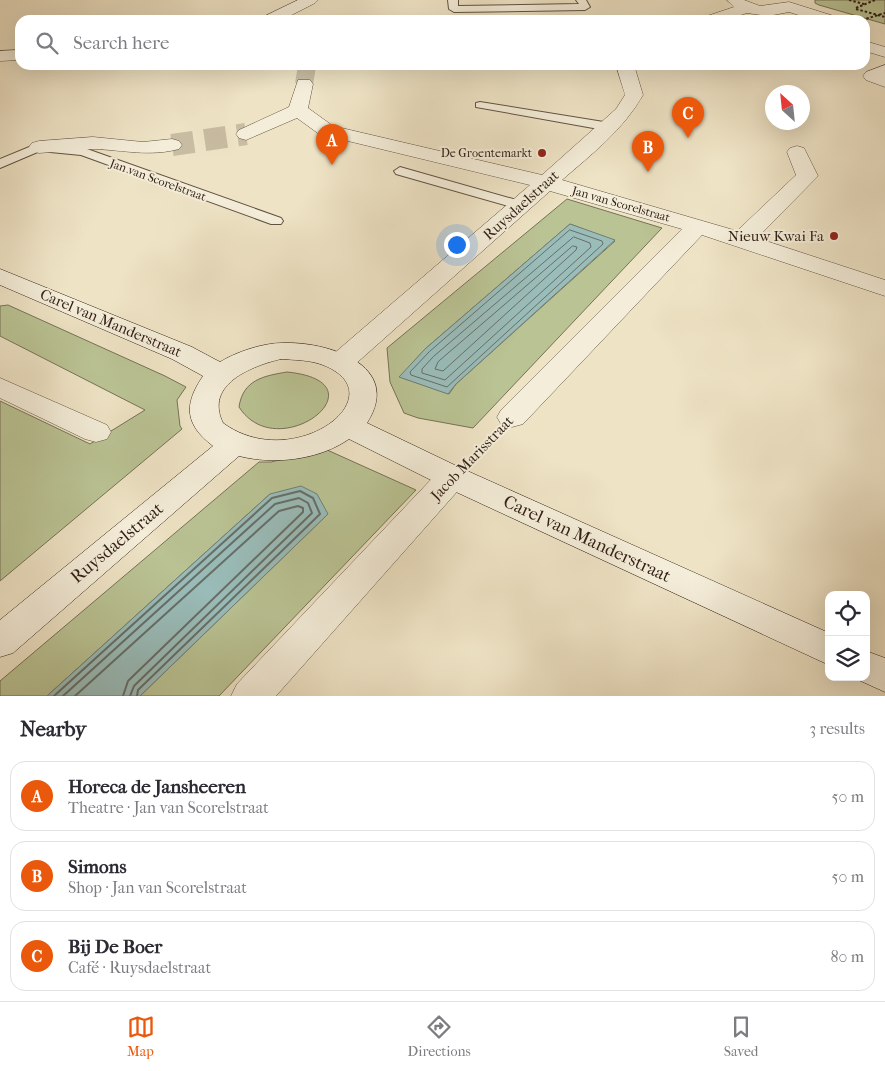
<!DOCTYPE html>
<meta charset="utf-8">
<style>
body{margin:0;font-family:"IM FELL French Canon",serif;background:#f7f7f7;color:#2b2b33}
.controls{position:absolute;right:15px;bottom:15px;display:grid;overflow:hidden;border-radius:10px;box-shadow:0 5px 20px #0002}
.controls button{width:45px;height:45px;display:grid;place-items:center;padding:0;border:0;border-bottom:1px solid #e1e1e2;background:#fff;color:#2b2b33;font:25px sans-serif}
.compass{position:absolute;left:765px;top:85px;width:45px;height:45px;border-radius:50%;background:#fff;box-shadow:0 5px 20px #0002;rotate:333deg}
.you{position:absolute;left:456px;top:244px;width:18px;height:18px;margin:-12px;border:4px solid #fff;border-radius:50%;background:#1a73e8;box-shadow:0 0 0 8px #1a73e833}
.badge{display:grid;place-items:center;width:32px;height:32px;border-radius:50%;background:#ea580c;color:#fff;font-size:16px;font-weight:700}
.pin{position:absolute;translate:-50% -41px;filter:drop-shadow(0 1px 2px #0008)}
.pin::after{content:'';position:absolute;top:26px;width:18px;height:15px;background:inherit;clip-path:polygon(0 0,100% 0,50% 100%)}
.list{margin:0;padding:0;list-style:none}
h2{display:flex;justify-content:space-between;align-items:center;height:65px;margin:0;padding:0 20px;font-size:21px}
h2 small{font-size:16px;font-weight:400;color:#7c7c81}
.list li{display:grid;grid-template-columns:32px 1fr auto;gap:15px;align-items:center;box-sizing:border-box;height:70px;margin:0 10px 10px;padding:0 10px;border:1px solid #e1e1e2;border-radius:15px}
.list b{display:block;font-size:19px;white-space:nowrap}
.list p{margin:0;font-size:16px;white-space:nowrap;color:#7c7c81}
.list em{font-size:16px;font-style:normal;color:#7c7c81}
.icon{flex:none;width:28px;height:28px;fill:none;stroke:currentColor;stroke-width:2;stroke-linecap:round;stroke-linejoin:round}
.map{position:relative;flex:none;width:885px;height:696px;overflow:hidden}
.search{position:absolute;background:#fff;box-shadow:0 5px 20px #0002;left:15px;right:15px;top:15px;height:55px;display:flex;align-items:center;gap:12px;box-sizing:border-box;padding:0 18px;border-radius:15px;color:#7c7c81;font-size:19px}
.sheet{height:305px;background:#fff}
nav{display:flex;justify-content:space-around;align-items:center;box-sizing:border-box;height:70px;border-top:1px solid #e1e1e2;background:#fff;font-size:14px;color:#7c7c81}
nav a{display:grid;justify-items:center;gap:2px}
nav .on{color:#ea580c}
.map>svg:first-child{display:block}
.green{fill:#bac394;stroke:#767256;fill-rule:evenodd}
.water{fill:#9abdba;stroke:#707f79}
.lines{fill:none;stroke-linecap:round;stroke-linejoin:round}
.shore-far1{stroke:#666f68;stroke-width:1}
.shore{stroke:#666f68;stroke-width:2}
.street-tunnel-far1{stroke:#c8bca2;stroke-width:18;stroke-dasharray:18 9;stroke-linecap:butt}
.street-tunnel{stroke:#c8bca2;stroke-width:22;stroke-dasharray:22 11;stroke-linecap:butt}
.lane-casing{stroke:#615242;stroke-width:2}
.street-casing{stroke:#615242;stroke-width:1}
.secondary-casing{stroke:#322117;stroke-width:1}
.path-far1{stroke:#322117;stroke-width:2;stroke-dasharray:2.5 2;stroke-linecap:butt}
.path{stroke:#322117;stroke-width:3;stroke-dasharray:4 2.5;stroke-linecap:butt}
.lane{fill:#f4edd9;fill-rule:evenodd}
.street{fill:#f4edd9;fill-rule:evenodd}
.secondary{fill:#f4edd9;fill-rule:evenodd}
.poi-dot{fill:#8f2418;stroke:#f4edd9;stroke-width:2}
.labels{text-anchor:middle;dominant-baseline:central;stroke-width:4;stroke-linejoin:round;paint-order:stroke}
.far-poi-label{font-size:12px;fill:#322117;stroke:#f4edd9;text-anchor:end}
.far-street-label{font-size:12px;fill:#322117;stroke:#f4edd9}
.street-label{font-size:15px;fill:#322117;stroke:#f4edd9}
.poi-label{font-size:15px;fill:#322117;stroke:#f4edd9;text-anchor:end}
.near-street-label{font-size:18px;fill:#322117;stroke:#f4edd9}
</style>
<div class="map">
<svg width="885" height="696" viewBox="0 0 885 696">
<rect width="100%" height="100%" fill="#eee3c5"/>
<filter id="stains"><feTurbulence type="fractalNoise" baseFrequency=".004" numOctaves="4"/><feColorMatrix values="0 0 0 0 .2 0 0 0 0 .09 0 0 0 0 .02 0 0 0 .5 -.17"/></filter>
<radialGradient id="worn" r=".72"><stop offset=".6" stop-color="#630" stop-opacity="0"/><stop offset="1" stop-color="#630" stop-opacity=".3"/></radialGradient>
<path class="green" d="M815 0H885V24L819 5 815 3Z
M567 199 662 228 473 428 418 418 404 413 390 382 387 348ZM570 224 615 241 456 384 449 394 400 377 425 349Z
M8 305 165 376 186 387 177 400 180 426 182 429 0 581V401L90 444 145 410 0 336V306Z
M287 372C388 382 278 468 239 407 243 380 263 376 287 372Z
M325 449 416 490 219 696H140L328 514 270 494 47 696H0V681L259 462H271Z"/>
<path class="water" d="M570 224 615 240 456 384 448 394 399 377 425 349Z
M301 486 317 494 328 514 140 696H47L270 494Z"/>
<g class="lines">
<path class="shore-far1" d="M570 230 602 241 603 244 447 387 411 375 410 372 429 352Z
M574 237 590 243 591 247 445 380 422 373V369L433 357Z
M573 246 577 247 576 250 443 371 435 369 438 362Z"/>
<path class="shore" d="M54 696 272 498 300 491 313 498 320 514 138 690 137 696
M63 696 275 504 299 498 308 503 312 513 134 686 130 696
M75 696 279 511 298 506 303 508V512L128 681 123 696"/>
<path class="street-tunnel-far1" d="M304 84 307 66"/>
<path class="street-tunnel" d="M172 145 246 134"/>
<g class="lane-casing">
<path id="lane" d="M448 0H458V6L579 4 576 0H586L590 7 585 10 454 12 449 9Z
M480 102 610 123 616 127 610 131 476 107V103Z
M39 143 87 149 281 218 283 221 281 224H271L81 155 40 151 0 168V159Z
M400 167 527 203 529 206 522 210 396 174 394 171Z"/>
</g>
<g class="street-casing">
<path id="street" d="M298 0H318L315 3 282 20H261L263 17Z
M727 0H744L760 6 789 2 837 17 839 20H814L789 12 768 16 747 13 726 20H702L704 17 734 7Z
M865 41 885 47V57L865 51Z
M20 50V60L0 61V51Z
M616 65H634L643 95C623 130 592 154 562 180L737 231 796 175 787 152 790 148 797 146 804 148 818 176 757 238 885 280V296L702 235 523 424 512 427 501 424 497 417 501 410 682 229 550 191 351 368 341 370 331 368 327 362 331 356 530 185 319 134 297 118 246 140 239 138 236 134 239 130 289 107 298 80H310L313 84 308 108 333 126 542 175 616 109 625 95Z
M885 65V87L866 80 863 76 866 72Z
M93 137 143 142 172 139 179 141 182 145 179 149C150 157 123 150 94 149 76 149 57 152 39 153L32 151 29 147 32 143 39 141Z
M0 378 107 425 111 432 107 439 96 442 85 439 0 398Z
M452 466 463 469 468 477 463 485 276 696H231L237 684 441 469Z"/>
</g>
<g class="secondary-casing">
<path id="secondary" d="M0 269 192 347 220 362C236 352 263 343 282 343 327 341 404 365 367 423L463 469 829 633V665L441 485 349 439C319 460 274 465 239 456L13 653 0 657V620L213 446C184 424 184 404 203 376L172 359 0 285ZM281 359C295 360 310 360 323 365 399 395 294 475 223 423 204 384 252 366 281 359Z
M866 651 885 658V692L852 677H866Z"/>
</g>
<path class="path-far1" d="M849 0 864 4
M856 8 875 0
M856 9 885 17
M673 20 685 17
M862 20 885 13"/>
<path class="path" d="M475 454 490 439"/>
<use href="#lane" class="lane"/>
<use href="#street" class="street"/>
<use href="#secondary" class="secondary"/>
</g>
<g class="poi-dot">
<circle cx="542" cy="153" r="5"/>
<circle cx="834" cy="236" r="5"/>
</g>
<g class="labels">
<g class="far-poi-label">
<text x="532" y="153">De Groentemarkt</text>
</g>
<g class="far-street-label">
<text transform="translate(158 180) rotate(20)">Jan van Scorelstraat</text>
<text transform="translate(621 204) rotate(16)">Jan van Scorelstraat</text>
</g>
<g class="street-label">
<text transform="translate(521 205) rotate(-42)">Ruysdaelstraat</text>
<text transform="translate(111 323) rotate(23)">Carel van Manderstraat</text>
<text transform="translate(472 458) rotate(-46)">Jacob Marisstraat</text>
</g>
<g class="poi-label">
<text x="824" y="236">Nieuw Kwai Fa</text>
</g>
<g class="near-street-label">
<text transform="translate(587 539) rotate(25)">Carel van Manderstraat</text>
<text transform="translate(117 543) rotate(-40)">Ruysdaelstraat</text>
</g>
</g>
<rect width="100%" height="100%" filter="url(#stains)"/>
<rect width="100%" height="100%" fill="url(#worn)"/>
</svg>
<div class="controls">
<button><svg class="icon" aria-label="locate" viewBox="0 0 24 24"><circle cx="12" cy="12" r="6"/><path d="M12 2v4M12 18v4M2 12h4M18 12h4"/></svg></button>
<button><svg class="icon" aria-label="layers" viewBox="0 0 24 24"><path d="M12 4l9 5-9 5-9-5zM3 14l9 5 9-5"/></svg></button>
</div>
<svg class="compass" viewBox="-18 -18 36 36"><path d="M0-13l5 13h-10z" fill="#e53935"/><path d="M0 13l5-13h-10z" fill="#7c7c81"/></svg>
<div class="you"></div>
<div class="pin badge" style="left:332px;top:165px">A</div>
<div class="pin badge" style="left:648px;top:172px">B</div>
<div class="pin badge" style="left:688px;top:138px">C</div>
<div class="search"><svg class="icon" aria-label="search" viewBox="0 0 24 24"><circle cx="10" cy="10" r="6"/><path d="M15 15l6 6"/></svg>Search here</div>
</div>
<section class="sheet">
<h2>Nearby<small>3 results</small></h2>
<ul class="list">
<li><span class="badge">A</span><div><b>Horeca de Jansheeren</b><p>Theatre · Jan van Scorelstraat</p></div><em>50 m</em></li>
<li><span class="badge">B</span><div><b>Simons</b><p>Shop · Jan van Scorelstraat</p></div><em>50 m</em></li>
<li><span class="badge">C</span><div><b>Bij De Boer</b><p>Café · Ruysdaelstraat</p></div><em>80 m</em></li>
</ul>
</section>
<nav>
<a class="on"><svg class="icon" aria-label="map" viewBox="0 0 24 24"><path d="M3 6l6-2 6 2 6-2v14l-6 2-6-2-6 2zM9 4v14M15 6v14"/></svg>Map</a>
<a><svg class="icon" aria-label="directions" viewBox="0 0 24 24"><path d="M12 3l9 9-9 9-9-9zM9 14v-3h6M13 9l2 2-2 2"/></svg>Directions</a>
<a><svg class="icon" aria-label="saved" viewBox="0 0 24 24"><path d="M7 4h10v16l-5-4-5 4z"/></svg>Saved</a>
</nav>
